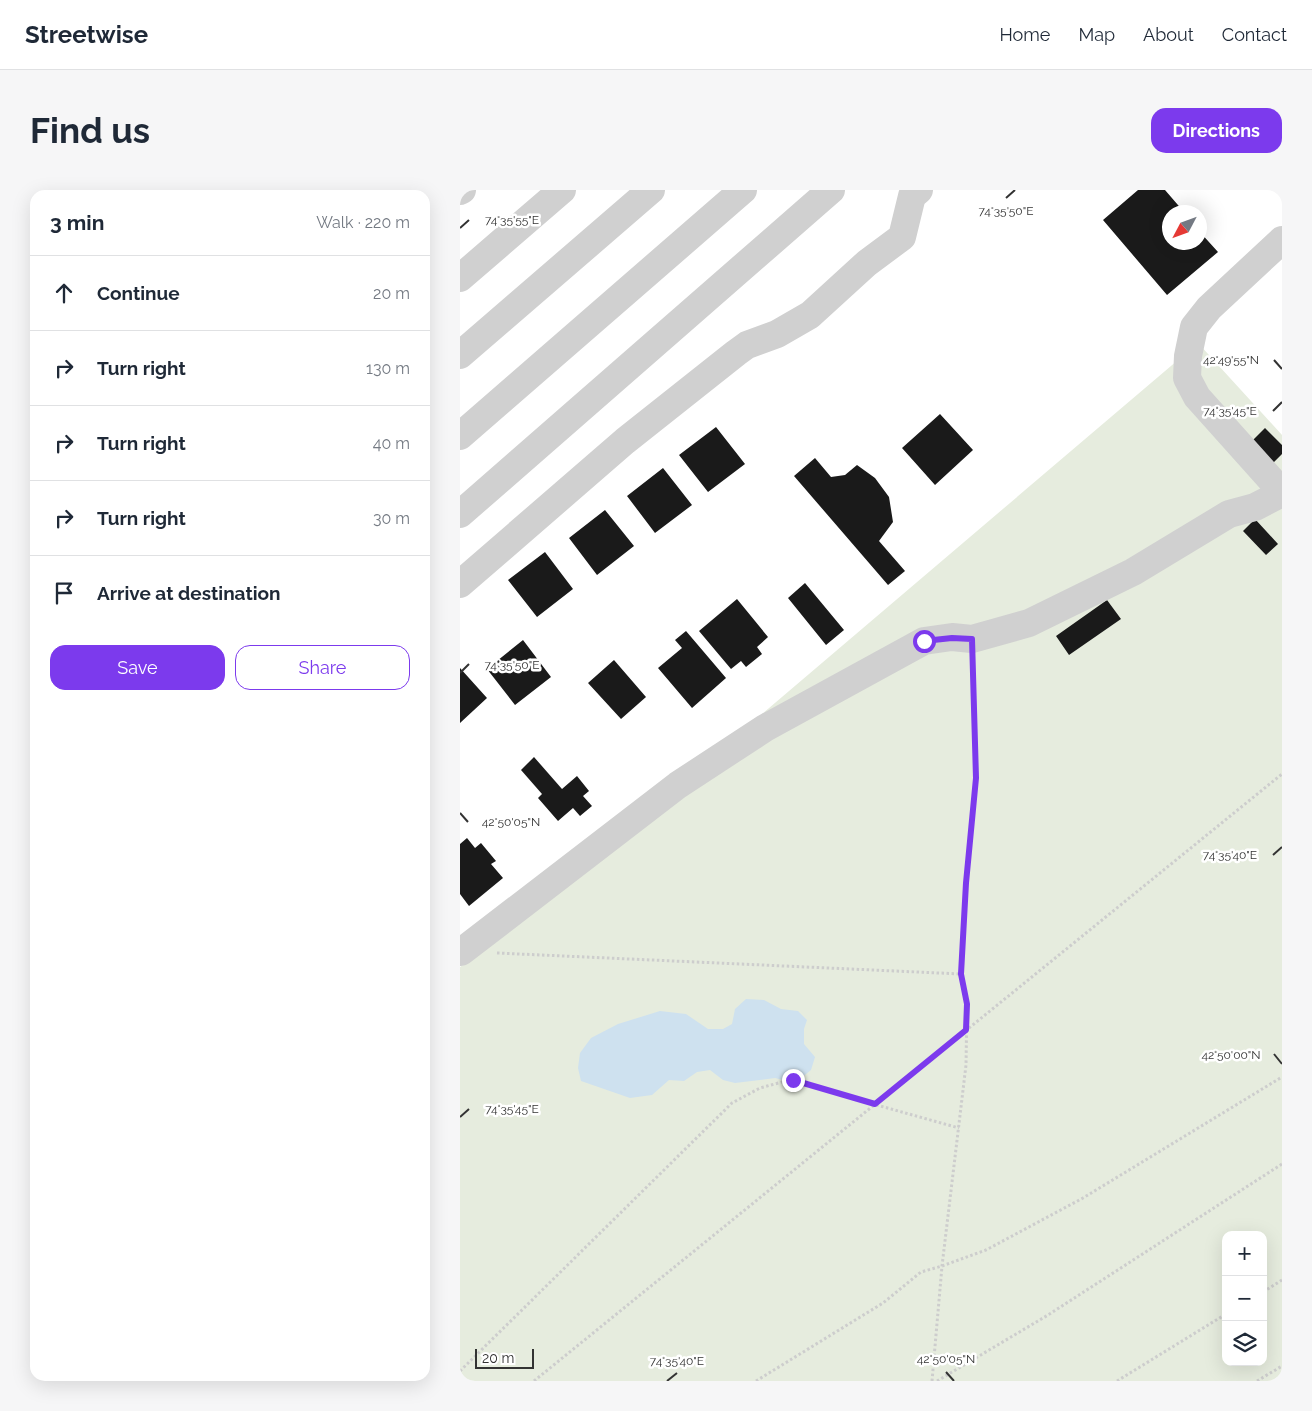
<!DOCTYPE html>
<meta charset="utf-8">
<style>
body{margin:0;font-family:Raleway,sans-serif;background:#f6f6f7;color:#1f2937}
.controls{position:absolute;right:15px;bottom:15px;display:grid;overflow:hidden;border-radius:10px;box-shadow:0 5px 20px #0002}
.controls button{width:45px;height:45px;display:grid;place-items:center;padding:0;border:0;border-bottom:1px solid #e0e1e3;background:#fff;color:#1f2937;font:25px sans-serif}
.compass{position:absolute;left:702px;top:15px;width:45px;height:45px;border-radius:50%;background:#fff;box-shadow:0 5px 20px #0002;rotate:229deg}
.scale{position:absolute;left:15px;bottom:12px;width:59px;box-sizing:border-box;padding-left:5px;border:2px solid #333;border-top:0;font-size:14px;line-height:18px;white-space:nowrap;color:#333;-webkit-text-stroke:4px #fff;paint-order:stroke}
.stop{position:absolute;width:15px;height:15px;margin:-11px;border:4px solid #7c3aed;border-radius:50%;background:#fff}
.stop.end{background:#7c3aed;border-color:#fff;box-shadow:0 1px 5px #0008}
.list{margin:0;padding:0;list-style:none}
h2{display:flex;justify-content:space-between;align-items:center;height:65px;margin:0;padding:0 20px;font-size:21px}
h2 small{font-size:16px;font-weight:400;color:#747a83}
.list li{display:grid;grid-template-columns:32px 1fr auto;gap:15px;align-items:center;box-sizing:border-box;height:75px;padding:0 20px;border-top:1px solid #e0e1e3}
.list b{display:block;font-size:19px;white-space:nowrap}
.list em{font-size:16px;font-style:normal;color:#747a83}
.actions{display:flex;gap:10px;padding:15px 20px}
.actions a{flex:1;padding:11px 0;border:1px solid #7c3aed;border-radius:15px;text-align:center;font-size:18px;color:#7c3aed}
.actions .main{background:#7c3aed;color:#fff}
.icon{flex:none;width:28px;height:28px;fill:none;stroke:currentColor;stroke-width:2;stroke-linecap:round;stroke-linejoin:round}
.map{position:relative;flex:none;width:822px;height:1191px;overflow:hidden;border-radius:15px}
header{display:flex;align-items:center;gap:30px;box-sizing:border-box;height:70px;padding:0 25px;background:#fff;border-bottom:1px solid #e0e1e3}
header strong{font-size:24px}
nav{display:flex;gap:28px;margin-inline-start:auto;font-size:18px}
.intro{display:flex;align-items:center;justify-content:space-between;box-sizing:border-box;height:120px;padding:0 30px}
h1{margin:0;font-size:35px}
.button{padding:12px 22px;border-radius:15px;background:#7c3aed;color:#fff;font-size:18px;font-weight:700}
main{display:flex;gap:30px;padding:0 30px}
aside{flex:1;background:#fff;border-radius:15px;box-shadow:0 5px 20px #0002}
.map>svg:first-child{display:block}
.green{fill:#e6ecde;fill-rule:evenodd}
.water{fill:#cee1ef}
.building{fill:#1a1a1a}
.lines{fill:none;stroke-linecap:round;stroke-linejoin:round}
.path{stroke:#cdcdcd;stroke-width:3;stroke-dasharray:2.5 2.5;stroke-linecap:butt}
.minor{stroke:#d0d0d0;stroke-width:28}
.route{stroke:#7c3aed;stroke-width:6}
.ticks{fill:none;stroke:#333;stroke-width:2}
.ticks-label{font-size:12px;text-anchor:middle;fill:#333;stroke:#fff;stroke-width:5;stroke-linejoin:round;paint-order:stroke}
</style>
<header>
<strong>Streetwise</strong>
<nav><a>Home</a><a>Map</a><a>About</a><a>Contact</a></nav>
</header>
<div class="intro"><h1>Find us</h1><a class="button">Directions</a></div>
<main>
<aside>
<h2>3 min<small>Walk · 220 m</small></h2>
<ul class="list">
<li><svg class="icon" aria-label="ahead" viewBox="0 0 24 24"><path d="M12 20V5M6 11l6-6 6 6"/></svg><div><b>Continue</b></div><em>20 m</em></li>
<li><svg class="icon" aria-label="right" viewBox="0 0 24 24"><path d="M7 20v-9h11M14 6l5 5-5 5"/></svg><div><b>Turn right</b></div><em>130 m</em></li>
<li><svg class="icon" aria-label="right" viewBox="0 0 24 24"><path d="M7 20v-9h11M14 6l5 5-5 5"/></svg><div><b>Turn right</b></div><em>40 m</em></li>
<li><svg class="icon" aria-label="right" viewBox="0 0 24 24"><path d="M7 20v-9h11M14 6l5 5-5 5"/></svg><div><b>Turn right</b></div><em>30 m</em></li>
<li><svg class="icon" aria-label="arrive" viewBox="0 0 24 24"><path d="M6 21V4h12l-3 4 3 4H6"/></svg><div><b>Arrive at destination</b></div></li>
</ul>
<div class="actions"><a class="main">Save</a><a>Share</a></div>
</aside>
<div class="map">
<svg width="822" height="1191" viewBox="0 0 822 1191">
<rect width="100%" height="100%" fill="#fff"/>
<path class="green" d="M738 153 822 245V1191H0V777L34 752ZM766 1045H803V1172H766Z"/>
<path class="water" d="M286 809 304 810 321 819 338 821 347 830 344 839V854L355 867 351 880 335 893 315 888 275 893 263 890 250 880 237 882 224 891 209 890 192 905 170 908 121 891 118 878 120 863 131 848 158 834 200 821 226 824 248 839H263L272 834 275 819Z"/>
<path class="building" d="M678 0H705L724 22H709V52H739V41L758 62 707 105 643 30Z
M480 224 513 260 475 295 442 258Z
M256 237 285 274 248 302 219 265Z
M805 238 822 255V264L810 276 788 255Z
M355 268 371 287 385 285 397 275 415 288 429 307 433 332 419 351 445 381 428 395 334 286Z
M203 278 232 315 195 343 167 306Z
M145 320 174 356 137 385 109 348Z
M795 329 818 354 806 365 783 341Z
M85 362 113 399 77 427 48 390Z
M345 393 384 440 366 455 328 408Z
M277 409 308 447 297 457 302 464 286 477 281 471 271 479 239 441Z
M647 410 661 429 609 465 596 446Z
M226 441 266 488 232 518 198 478 222 458 215 450Z
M63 450 91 487 55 515 27 479Z
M154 470 186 507 161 529 128 493Z
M0 478 27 508 0 533Z
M74 567 102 599 117 586 129 601 123 606 132 616 120 626 113 618 98 631 78 608 82 604 61 580Z
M7 648 15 658 21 653 36 671 31 674 43 688 9 716 0 704V654Z"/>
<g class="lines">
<path class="path" d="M37 763 501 784
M803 1102 822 1090
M0 1181 272 913 300 898 333 889 381 905 499 938
M74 1191 822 584
M296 1191 423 1113 461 1082 482 1076 526 1060 623 1008 822 887
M472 1191 482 1076 506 875 507 814 501 784 506 693 517 588 513 472
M477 1191 588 1125 822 974
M657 1191 766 1124
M797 1191 822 1176"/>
<path class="minor" d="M0 1 2 0
M822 50 749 118 734 137 728 166 727 188 737 207 822 302
M0 88 102 0
M0 165 191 0
M0 246 283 0
M0 324 371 0
M0 394 165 251 276 163 287 155 317 144 350 125 407 73 442 47 452 6 459 0
M1 762 218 595 305 538 464 451 492 447 512 449 569 433 673 382 769 324 795 317 822 303"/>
</g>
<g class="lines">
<path class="route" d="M333 890 415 914 506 840 507 814 501 784 506 693 516 588 512 449 492 448 464 451"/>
</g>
<path class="ticks" d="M546 8 555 0M0 38 9 30M814 170 822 179M813 221 822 212M0 483 9 474M0 623 8 632M813 665 822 657M814 864 822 874M0 927 9 919M486 1182 494 1191M207 1191 217 1183"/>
<g class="ticks-label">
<text x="546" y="25">74°35'50"E</text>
<text x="52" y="34">74°35'55"E</text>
<text x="771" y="174">42°49'55"N</text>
<text x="770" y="225">74°35'45"E</text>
<text x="52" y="479">74°35'50"E</text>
<text x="51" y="636">42°50'05"N</text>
<text x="770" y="669">74°35'40"E</text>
<text x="771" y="869">42°50'00"N</text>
<text x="52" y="923">74°35'45"E</text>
<text x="486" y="1173">42°50'05"N</text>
<text x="217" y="1175">74°35'40"E</text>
</g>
</svg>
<div class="controls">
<button>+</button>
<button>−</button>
<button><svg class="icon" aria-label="layers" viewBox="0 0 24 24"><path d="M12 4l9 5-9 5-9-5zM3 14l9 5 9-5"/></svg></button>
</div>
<svg class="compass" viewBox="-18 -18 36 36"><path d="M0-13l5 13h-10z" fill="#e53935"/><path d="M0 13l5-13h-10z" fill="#747a83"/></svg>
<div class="scale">20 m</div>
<div class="stop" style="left:464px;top:451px"></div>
<div class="stop end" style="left:333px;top:890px"></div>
</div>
</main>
